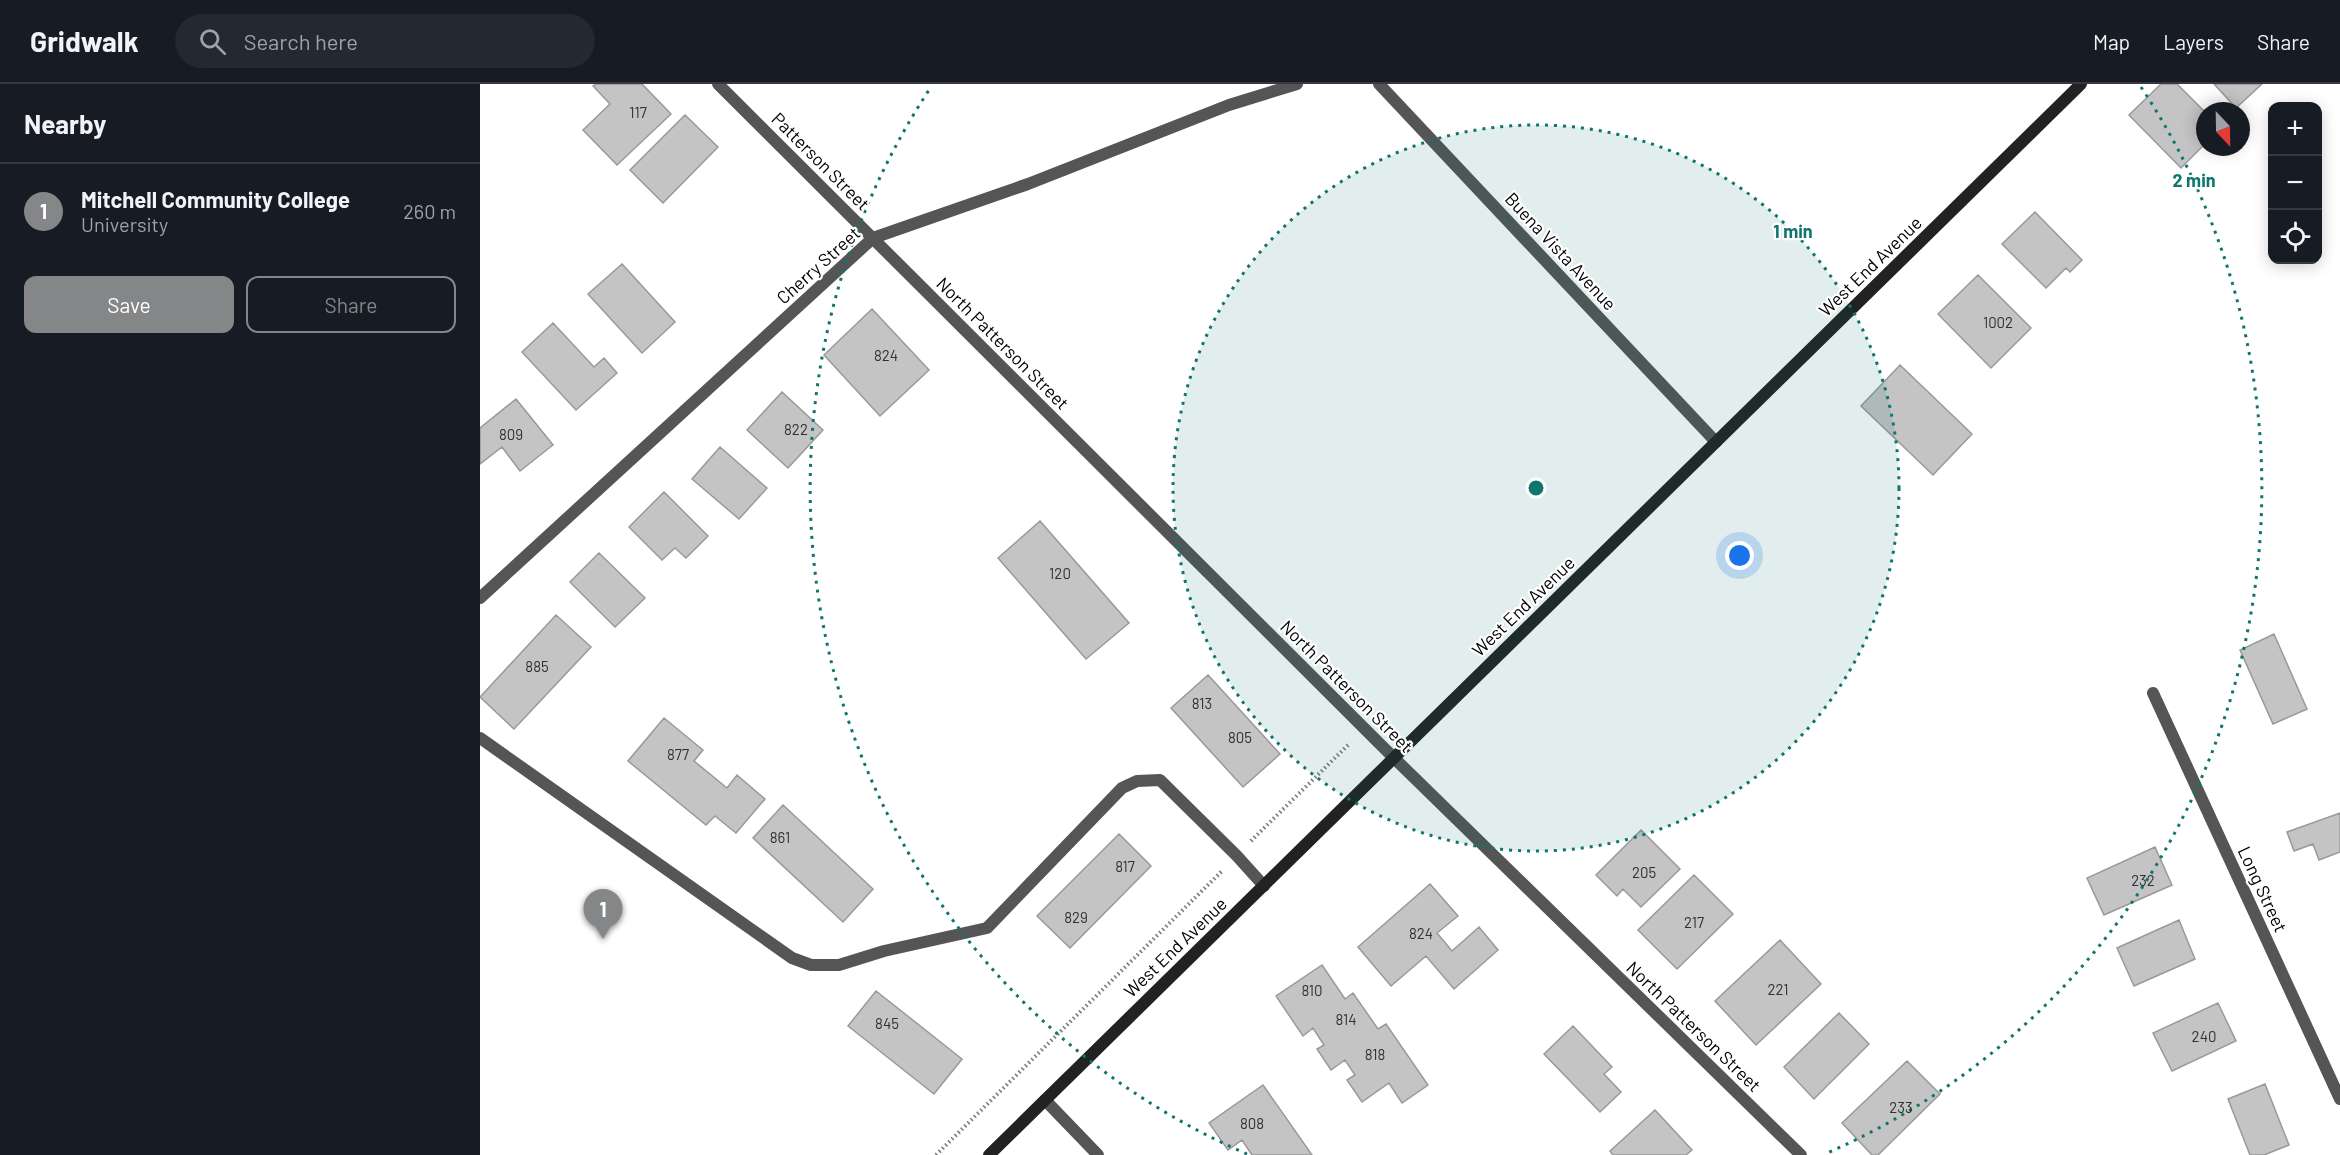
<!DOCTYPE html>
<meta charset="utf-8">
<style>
body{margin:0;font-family:Barlow,sans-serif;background:#242831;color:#f1f3f6}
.controls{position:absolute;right:18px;top:18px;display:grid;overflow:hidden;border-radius:12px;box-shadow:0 3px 15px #0003}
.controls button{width:54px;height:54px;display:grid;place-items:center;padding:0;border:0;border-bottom:2px solid #363941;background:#171b24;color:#f1f3f6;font:30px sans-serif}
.compass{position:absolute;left:1716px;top:18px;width:54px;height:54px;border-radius:50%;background:#171b24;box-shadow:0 3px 15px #0003;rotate:158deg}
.you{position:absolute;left:1260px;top:472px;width:21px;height:21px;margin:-15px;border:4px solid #fff;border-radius:50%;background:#1a73e8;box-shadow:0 0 0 9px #1a73e833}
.badge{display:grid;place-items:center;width:39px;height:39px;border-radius:50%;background:#858687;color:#fff;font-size:20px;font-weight:700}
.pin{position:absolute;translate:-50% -50px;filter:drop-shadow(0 2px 3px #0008)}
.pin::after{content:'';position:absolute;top:32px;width:21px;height:18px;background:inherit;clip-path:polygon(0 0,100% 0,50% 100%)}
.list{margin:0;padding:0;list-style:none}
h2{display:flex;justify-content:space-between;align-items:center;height:78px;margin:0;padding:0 24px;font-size:26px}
h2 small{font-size:20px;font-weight:400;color:#9ea1a6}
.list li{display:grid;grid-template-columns:39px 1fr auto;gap:18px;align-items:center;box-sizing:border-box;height:96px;padding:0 24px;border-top:2px solid #363941}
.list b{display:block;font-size:22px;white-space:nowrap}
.list p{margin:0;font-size:20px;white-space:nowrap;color:#9ea1a6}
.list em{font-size:20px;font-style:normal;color:#9ea1a6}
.actions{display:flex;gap:12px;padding:18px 24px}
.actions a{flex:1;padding:14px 0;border:2px solid #858687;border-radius:12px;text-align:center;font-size:21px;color:#858687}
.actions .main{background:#858687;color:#fff}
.icon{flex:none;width:33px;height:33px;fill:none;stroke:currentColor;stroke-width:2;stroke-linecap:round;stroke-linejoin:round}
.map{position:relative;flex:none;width:1860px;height:1071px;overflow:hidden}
header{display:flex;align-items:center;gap:36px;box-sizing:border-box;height:84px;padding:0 30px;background:#171b24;border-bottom:2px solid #363941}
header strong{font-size:28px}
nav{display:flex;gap:33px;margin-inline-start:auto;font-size:21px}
.search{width:420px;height:54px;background:#242831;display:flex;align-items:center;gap:15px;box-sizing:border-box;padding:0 21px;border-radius:33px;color:#9ea1a6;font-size:22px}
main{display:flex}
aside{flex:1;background:#171b24}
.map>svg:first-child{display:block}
.building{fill:#c4c4c4;stroke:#999;stroke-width:1.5}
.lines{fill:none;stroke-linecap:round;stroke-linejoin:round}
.path{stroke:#777;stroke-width:4;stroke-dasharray:1.5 3;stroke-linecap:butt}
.service{stroke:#555;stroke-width:12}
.minor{stroke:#555;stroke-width:12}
.secondary{stroke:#222;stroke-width:12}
.ring{fill:none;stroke:#0f766e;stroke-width:3;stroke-dasharray:3 6}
.labels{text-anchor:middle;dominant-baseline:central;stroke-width:4.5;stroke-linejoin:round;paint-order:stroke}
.number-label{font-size:15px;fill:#313131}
.street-label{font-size:18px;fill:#000;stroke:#fff}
.centre{fill:#0f766e;stroke:#fff;stroke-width:3}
.ring-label{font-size:18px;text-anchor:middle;font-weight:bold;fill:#0f766e;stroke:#fff;stroke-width:4.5;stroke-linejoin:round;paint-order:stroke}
</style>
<header>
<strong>Gridwalk</strong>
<div class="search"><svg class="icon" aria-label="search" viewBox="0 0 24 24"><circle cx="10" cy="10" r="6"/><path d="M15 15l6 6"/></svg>Search here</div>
<nav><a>Map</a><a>Layers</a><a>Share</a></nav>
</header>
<main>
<aside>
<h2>Nearby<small></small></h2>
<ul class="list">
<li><span class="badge">1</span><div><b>Mitchell Community College</b><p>University</p></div><em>260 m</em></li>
</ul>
<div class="actions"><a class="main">Save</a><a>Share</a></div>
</aside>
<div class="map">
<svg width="1860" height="1071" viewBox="0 0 1860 1071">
<rect width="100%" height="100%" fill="#fff"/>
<path class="building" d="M116 0H162L191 30 137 81 103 46 130 20 113 2Z
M1681 0H1697L1725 28V60L1701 84 1649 31Z
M1734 0H1782L1756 24Z
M205 31 238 63 183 119 150 86Z
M1555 128 1602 176 1590 188 1586 184 1566 204 1522 160Z
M142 180 195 238 162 269 108 210Z
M1498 191 1551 244 1511 284 1458 230Z
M392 225 449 286 400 332 344 271Z
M73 239 114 283 124 274 137 289 96 326 42 268Z
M1420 281 1492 350 1453 391 1381 322Z
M302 308 343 346 308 384 267 346Z
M36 315 73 361 40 387 22 363 0 380V344Z
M240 363 287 404 259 435 212 395Z
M184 408 228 452 206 474 195 464 182 476 149 443Z
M560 437 649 539 606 575 518 474Z
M119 469 165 514 135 543 90 498Z
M76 531 111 563 34 645 0 613Z
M1794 550 1827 625 1793 640 1760 566Z
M728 591 800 670 763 703 691 624Z
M184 634 223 666 214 677 247 704 257 691 285 715 256 749 235 732 226 741 148 677Z
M303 721 393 805 363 838 273 754Z
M1860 729V768L1839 776 1833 760 1814 767 1807 748Z
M1161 746 1200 785 1161 823 1143 805 1137 812 1116 791Z
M639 750 671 782 590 864 557 832Z
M1675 763 1692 801 1624 831 1607 794Z
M1214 791 1253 830 1197 885 1158 846Z
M950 800 978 832 957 849 972 867 999 843 1018 866 974 905 946 872 911 902 878 863Z
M1699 836 1715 875 1654 902 1637 864Z
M1300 856 1341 900 1276 961 1235 917Z
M842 881 865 915 873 909 898 945 906 940 948 1001 922 1019 909 999 882 1018 867 996 875 991 865 976 851 986 837 965 844 961 833 944 823 952 796 912Z
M396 907 482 975 454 1010 368 942Z
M1738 919 1756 957 1692 987 1673 949Z
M1359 929 1389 960 1334 1015 1304 983Z
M1093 942 1132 983 1124 990 1141 1008 1120 1028 1064 970Z
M1427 977 1460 1010 1398 1071H1392L1362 1039Z
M1785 1000 1809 1061 1784 1071H1770L1748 1015Z
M783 1001 832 1071H772L762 1056 748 1066 729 1039Z
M1175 1026 1212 1066 1206 1071H1133L1130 1067Z"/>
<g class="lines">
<path class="path" d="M771 757 870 659
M456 1071 743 786"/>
<path class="service" d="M0 654 312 874 331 881H359L404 867 507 844 642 704 657 697 680 696 757 772 784 802"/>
<path class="minor" d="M238 0 914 674 1321 1071
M899 0 1236 358
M0 514 393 154 548 100 749 21 817 0
M1673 609 1860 1015
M565 1016 618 1071"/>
<path class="secondary" d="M509 1071 1601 0"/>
</g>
<circle cx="1056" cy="404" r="363" fill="#0f766e" fill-opacity=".12"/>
<g class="ring">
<circle cx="1056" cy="404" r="363"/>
<path d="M767 1070A726 726 0 0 1 451 3M1661 3A726 726 0 0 1 1345 1070"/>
</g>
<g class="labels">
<g class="number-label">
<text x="158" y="28">117</text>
<text x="1518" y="238">1002</text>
<text x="406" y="271">824</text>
<text x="316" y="345">822</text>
<text x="31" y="350">809</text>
<text x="580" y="489">120</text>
<text x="57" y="582">885</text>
<text x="722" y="619">813</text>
<text x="760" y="653">805</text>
<text x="198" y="670">877</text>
<text x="300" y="753">861</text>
<text x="645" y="782">817</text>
<text x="1164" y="788">205</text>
<text x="1663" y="796">232</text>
<text x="596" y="833">829</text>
<text x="1214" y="838">217</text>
<text x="941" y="849">824</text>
<text x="1298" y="905">221</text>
<text x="832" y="906">810</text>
<text x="866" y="935">814</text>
<text x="407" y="939">845</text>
<text x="1724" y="952">240</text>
<text x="895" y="970">818</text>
<text x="1421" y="1023">233</text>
<text x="772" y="1039">808</text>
</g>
<g class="street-label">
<text transform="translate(341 77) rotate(45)">Patterson Street</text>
<text transform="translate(1081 167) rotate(47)">Buena Vista Avenue</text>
<text transform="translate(338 181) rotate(-42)">Cherry Street</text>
<text transform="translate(1390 182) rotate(-44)">West End Avenue</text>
<text transform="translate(523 259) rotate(45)">North Patterson Street</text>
<text transform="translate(1043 522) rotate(-44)">West End Avenue</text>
<text transform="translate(867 602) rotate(45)">North Patterson Street</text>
<text transform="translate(1783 805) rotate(65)">Long Street</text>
<text transform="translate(695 863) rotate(-44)">West End Avenue</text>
<text transform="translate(1214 942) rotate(44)">North Patterson Street</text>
</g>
</g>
<circle cx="1056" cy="404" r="9" class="centre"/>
<g class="ring-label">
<text x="1714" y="103">2 min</text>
<text x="1313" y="154">1 min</text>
</g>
</svg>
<div class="controls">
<button>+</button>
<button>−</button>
<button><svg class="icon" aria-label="locate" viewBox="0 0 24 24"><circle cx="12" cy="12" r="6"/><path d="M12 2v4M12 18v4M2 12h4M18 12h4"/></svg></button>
</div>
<svg class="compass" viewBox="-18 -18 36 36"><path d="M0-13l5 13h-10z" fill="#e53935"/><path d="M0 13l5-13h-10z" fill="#9ea1a6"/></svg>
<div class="you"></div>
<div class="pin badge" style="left:123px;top:855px">1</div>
</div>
</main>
